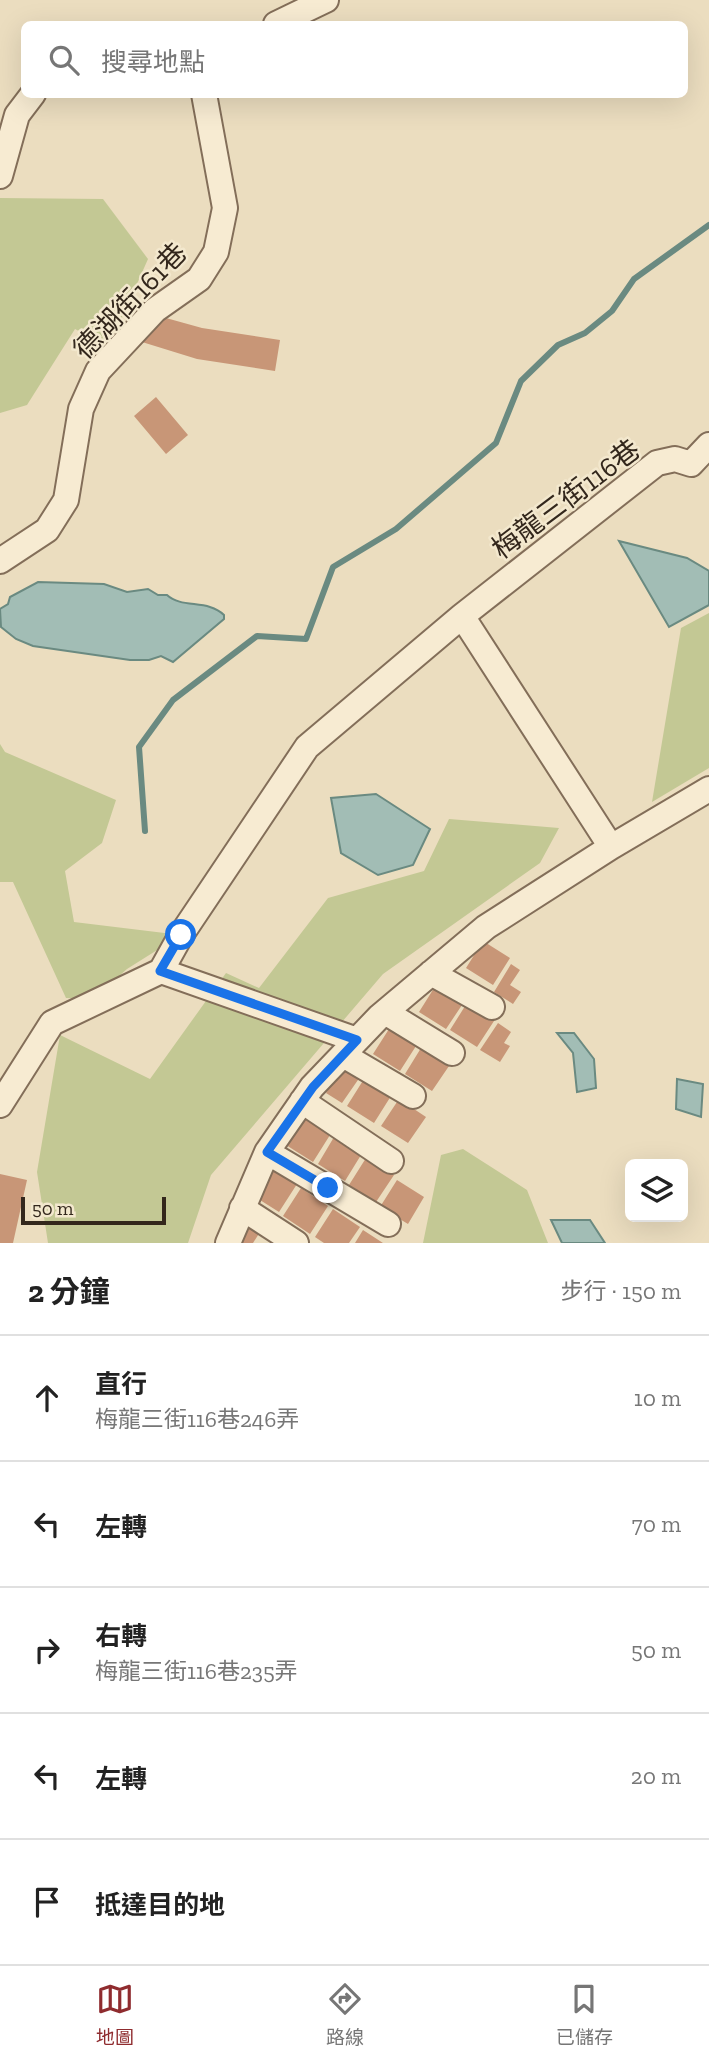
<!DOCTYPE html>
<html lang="zh-TW">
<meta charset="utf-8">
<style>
body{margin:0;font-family:"Zilla Slab","Noto Sans TC",serif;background:#f2f2f2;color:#222}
.controls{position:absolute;right:21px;bottom:21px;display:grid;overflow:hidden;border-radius:10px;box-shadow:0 7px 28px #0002}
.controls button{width:63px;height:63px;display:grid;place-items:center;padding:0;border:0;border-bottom:2px solid #e0e0e0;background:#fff;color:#222;font:35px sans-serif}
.scale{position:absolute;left:21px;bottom:18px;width:145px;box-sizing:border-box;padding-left:7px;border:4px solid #33271c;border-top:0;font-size:19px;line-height:24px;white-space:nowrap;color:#33271c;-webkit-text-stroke:5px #f3e8ce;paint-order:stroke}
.stop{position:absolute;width:21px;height:21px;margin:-16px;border:5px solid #1a73e8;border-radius:50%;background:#fff}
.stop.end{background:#1a73e8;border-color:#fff;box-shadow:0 2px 7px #0008}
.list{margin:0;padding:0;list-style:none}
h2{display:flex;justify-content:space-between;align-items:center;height:91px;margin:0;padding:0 28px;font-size:30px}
h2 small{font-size:23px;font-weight:400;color:#767676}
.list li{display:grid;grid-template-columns:46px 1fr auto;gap:21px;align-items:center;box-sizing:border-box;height:126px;padding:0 28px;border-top:2px solid #e0e0e0}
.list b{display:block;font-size:26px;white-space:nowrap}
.list p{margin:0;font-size:23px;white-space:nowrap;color:#767676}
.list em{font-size:23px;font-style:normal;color:#767676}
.icon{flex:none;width:38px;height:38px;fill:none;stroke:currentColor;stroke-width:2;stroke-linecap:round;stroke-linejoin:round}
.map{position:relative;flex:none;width:709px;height:1243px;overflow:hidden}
.search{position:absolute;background:#fff;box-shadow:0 7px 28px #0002;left:21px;right:21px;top:21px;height:77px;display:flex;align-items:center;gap:18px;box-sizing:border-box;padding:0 24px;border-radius:10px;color:#767676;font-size:26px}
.sheet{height:721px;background:#fff}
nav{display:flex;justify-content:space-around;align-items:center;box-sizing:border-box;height:98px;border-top:2px solid #e0e0e0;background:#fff;font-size:19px;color:#767676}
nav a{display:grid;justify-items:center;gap:4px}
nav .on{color:#8f2c2f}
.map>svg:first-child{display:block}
.green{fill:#c3c894}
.water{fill:#a2bdb5;stroke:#6a8a81;stroke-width:2}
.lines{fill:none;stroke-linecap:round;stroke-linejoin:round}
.stream{stroke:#6a8a81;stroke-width:6}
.building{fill:#c89677}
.minor-casing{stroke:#836e59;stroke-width:28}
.minor{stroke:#f7ebd2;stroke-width:24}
.route{stroke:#1a73e8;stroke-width:9}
.labels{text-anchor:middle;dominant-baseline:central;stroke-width:5;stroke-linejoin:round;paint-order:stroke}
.street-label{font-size:28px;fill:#33271c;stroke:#f3e8ce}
</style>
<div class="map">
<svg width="709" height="1243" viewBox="0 0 709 1243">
<rect width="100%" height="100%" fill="#ebddbf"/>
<path class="green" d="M0 198 103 199 148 259 109 347 75 329 27 405 0 413Z
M709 613V768L652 802 681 628Z
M0 744 5 752 116 800 102 843 65 871 74 922 181 935 127 969 93 999 66 998 13 882H0Z
M449 819 559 828 540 863 383 974 211 1175 188 1243H48L37 1172 60 1035 150 1079 226 973 259 988 328 898 424 871Z
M463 1149 527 1190 548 1243H423L441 1155Z"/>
<path class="water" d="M619 541 687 558 709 571V605L669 627Z
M38 582 104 584 127 592 148 589 158 595H167C182 609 208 599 224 615V619L173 662 161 656 149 660H130L33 646 16 639 1 627 0 609 8 604 10 597Z
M376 794 430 829 413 865 378 875 341 853 331 798Z
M557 1033H574L594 1059 596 1088 577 1092 573 1053Z
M677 1079 703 1084 701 1117 676 1109Z
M551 1220H590L605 1243H562Z"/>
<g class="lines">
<path class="stream" d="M145 831 139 747 173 700 257 636 306 639 333 567 396 529 496 443 521 381 558 345 585 333 612 311 634 279 709 225"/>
</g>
<path class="building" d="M166 318 202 328 280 340 275 371 197 359 142 342Z
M156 397 188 435 166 454 134 416Z
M483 941 510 958 493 985 466 968Z
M511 964 520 970 510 985 521 992 513 1004 494 992Z
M436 985 464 1002 446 1029 419 1012Z
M467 1003 494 1021 477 1047 450 1030Z
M498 1023 511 1032 504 1043 510 1046 500 1062 480 1050Z
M389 1029 416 1046 400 1071 373 1054Z
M421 1048 449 1066 432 1091 405 1074Z
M344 1066 360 1077 342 1103 326 1093Z
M364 1079 391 1096 374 1123 347 1106Z
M399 1099 426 1117 408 1143 381 1126Z
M304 1118 330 1135 313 1162 286 1145Z
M334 1137 361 1155 345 1181 318 1164Z
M366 1158 394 1175 376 1202 349 1185Z
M270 1167 297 1184 279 1212 252 1195Z
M0 1174 27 1180 13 1243H0Z
M397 1180 424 1197 408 1224 380 1207Z
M301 1188 328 1206 310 1234 283 1216Z
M333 1209 360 1227 349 1243H324L315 1237Z
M248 1223 260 1232 253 1243H235Z
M363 1230 383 1243H355Z"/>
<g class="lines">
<g class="minor-casing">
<path id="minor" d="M276 24 326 0
M0 176 17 115 33 94
M0 561 47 530 66 500 81 409 98 371 155 310 199 279 216 252 225 208 204 94
M462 616 611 847
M161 971 357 1040
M431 973 492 1007
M385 1012 452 1053
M343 1055 413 1096
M302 1101 391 1161
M0 1105 52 1023 161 971 181 935 307 747 462 616 657 463 675 459 691 464 709 445
M267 1152 388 1224
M242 1208 296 1243
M228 1243 267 1152 312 1087 379 1017 486 927 611 847 709 789"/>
</g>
<use href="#minor" class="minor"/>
</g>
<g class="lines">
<path class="route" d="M181 935 160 971 357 1040 313 1087 267 1152 328 1188"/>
</g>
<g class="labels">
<g class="street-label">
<text transform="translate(130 301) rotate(-46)">德湖街161巷</text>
<text transform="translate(566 499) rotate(-37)">梅龍三街116巷</text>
</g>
</g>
</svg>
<div class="controls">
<button><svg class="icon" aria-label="layers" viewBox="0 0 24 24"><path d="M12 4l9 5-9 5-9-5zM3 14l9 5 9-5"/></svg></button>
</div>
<div class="scale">50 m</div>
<div class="stop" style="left:181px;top:935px"></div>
<div class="stop end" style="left:328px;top:1188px"></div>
<div class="search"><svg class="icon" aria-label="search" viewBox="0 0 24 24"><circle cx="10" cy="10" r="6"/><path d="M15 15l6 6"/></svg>搜尋地點</div>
</div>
<section class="sheet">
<h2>2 分鐘<small>步行 · 150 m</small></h2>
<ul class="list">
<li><svg class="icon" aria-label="ahead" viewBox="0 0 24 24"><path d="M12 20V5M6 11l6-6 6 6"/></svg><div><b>直行</b><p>梅龍三街116巷246弄</p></div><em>10 m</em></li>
<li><svg class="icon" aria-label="left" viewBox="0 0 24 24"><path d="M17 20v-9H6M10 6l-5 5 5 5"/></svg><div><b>左轉</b></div><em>70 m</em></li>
<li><svg class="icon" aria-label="right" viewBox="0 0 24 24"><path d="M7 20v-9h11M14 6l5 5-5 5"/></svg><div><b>右轉</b><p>梅龍三街116巷235弄</p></div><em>50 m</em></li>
<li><svg class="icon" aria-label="left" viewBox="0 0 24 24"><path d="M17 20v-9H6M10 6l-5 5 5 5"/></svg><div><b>左轉</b></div><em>20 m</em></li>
<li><svg class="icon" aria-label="arrive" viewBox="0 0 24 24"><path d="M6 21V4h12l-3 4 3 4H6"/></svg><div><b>抵達目的地</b></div></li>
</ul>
</section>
<nav>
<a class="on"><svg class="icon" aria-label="map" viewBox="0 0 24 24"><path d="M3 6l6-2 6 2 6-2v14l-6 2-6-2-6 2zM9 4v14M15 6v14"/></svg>地圖</a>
<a><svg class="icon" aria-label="directions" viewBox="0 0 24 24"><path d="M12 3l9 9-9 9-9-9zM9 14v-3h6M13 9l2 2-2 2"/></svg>路線</a>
<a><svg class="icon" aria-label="saved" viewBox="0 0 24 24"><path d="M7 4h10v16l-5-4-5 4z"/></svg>已儲存</a>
</nav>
